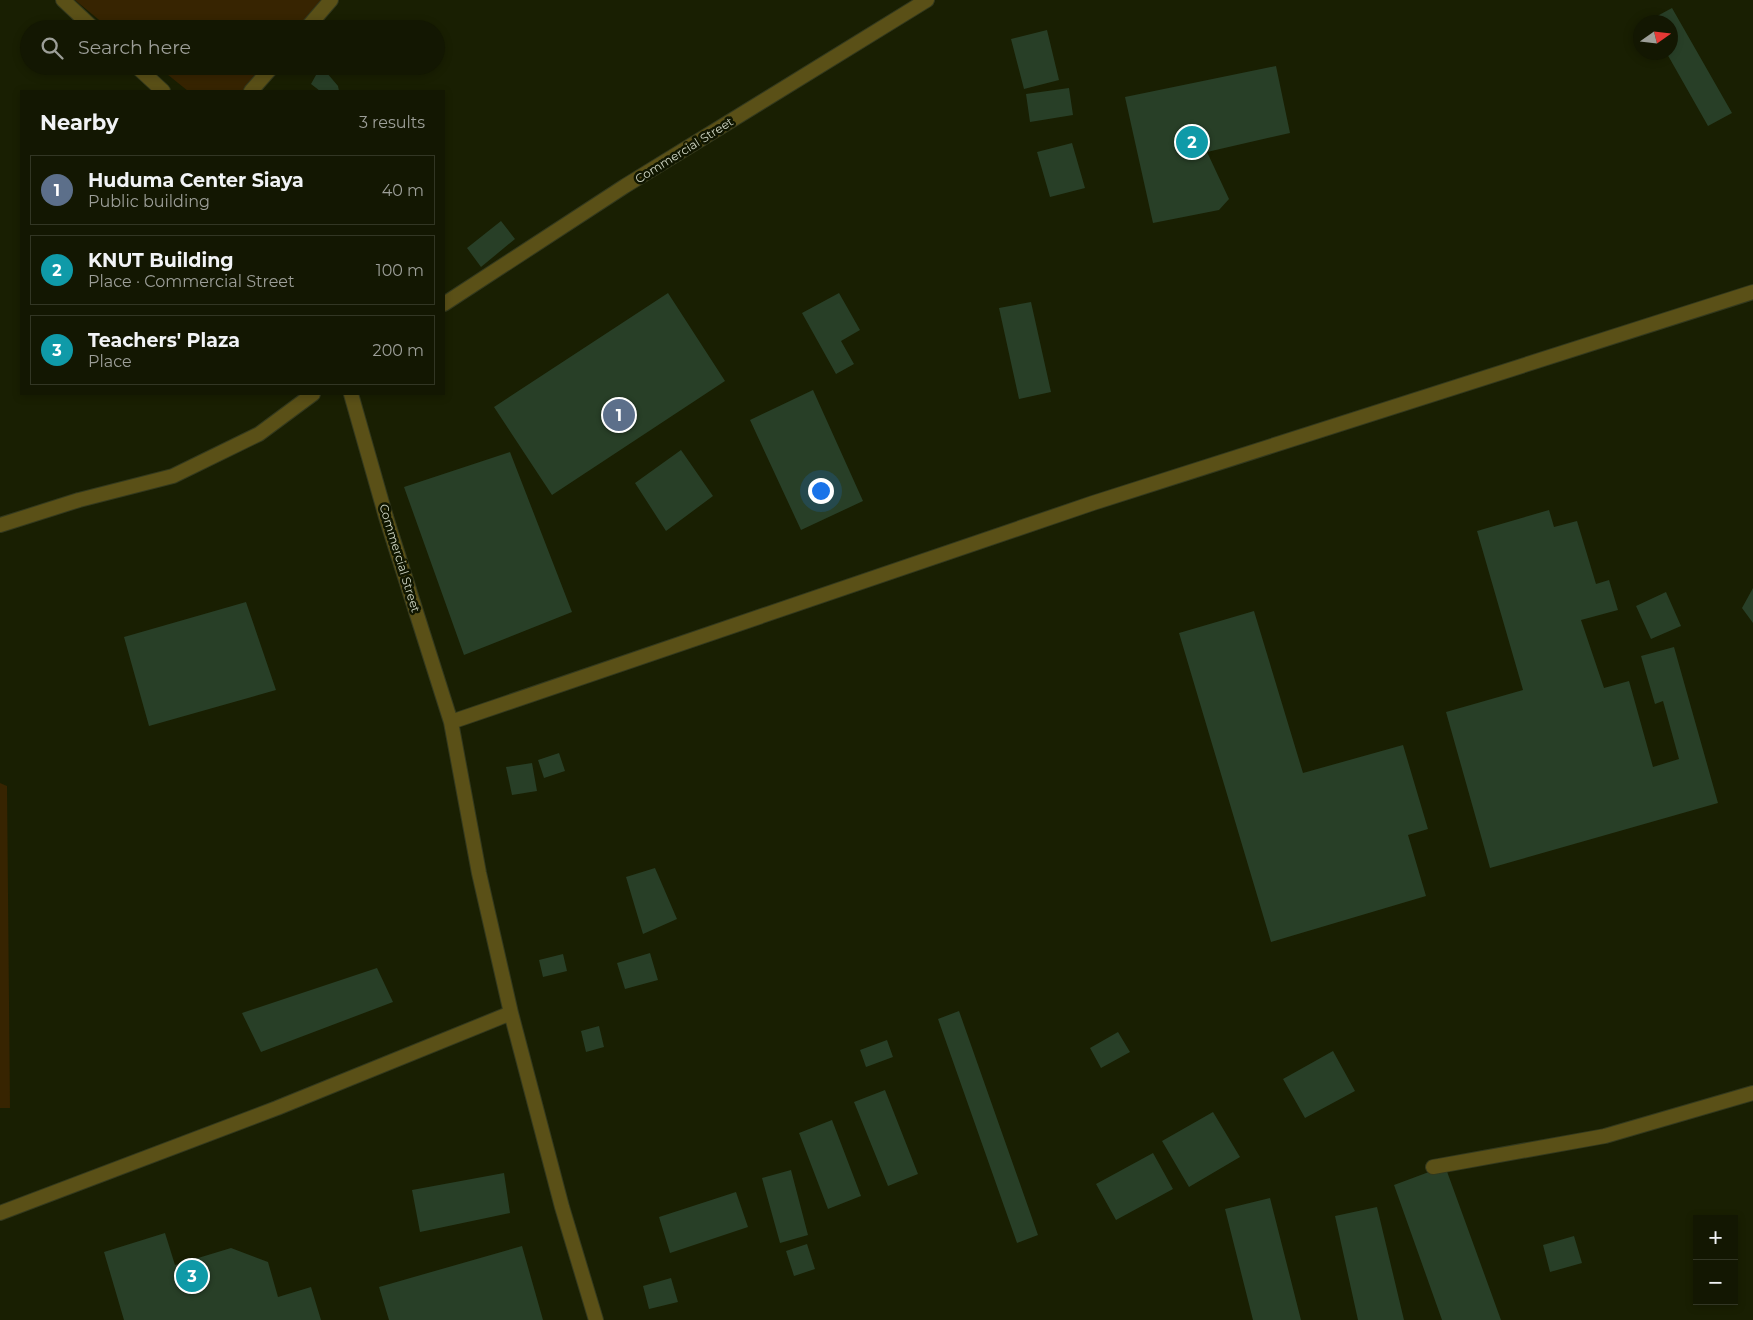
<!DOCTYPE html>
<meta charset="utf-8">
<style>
body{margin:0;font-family:Montserrat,sans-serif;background:#1c200c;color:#f1f3f6}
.controls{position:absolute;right:15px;bottom:15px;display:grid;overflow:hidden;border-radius:0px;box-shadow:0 2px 8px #0003}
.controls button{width:45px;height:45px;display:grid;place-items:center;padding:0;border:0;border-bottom:1px solid #323624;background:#131702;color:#f1f3f6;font:25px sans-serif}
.compass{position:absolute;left:1633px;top:15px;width:45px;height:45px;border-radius:50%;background:#131702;box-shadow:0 2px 8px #0003;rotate:76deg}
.you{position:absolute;left:820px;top:490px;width:18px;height:18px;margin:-12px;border:4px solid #fff;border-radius:50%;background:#1a73e8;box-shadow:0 0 0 8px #1a73e833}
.badge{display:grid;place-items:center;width:32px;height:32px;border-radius:50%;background:#6ac3f1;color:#fff;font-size:16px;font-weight:700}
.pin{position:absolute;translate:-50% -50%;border:2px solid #fff;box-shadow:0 1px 5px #0006}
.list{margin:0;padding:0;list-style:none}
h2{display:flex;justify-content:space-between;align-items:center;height:65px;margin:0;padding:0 20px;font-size:21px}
h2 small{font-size:16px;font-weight:400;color:#9d9f99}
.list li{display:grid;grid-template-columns:32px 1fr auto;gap:15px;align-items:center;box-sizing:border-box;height:70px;margin:0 10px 10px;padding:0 10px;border:1px solid #323624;border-radius:0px}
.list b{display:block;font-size:19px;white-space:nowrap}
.list p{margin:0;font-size:16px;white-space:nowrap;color:#9d9f99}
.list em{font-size:16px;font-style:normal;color:#9d9f99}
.icon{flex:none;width:28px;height:28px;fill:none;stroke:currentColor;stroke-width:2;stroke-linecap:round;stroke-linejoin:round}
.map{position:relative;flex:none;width:1753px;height:1320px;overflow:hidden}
.search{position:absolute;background:#131702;box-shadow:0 2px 8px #0003;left:20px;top:20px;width:425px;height:55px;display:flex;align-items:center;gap:12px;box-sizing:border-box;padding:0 18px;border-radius:28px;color:#9d9f99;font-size:19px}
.panel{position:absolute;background:#131702;box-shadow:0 2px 8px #0003;left:20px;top:90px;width:425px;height:305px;border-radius:0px}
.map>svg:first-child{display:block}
.green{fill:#372401}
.building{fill:#283f27}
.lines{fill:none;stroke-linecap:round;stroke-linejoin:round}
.minor-casing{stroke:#33391e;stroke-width:16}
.minor{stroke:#5a5017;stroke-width:14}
.labels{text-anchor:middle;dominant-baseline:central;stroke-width:5;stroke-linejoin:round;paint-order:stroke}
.street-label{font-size:12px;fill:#d3d9c7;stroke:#101600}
</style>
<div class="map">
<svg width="1753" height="1320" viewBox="0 0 1753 1320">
<rect width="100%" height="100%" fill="#191f02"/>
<path class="green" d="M75 0H331L306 29H110Z
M157 66H273L251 91H188Z
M0 783 7 786 10 1108H0Z"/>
<path class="building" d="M1672 8 1732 113 1708 126 1666 52H1670V22H1649L1648 21Z
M1047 30 1059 80 1024 89 1011 39Z
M321 66 338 86 339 91H320L311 84Z
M1276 66 1290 133 1207 152 1229 199 1219 210 1153 223 1125 97Z
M1069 88 1073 115 1030 122 1026 94Z
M1072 143 1085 188 1050 197 1037 152Z
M501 221 515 239 481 267 467 248Z
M668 293 725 381 552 495 494 407Z
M839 293 860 330 841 341 854 364 836 374 802 313Z
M1031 302 1051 392 1019 399 999 308Z
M813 390 863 501 801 530 750 420Z
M681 450 713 496 666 531 635 483Z
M510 452 572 612 464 655 404 487Z
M1549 510 1554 527 1577 521 1596 584 1609 580 1618 610 1581 620 1604 688 1629 681 1653 767 1679 759 1663 701 1655 704 1641 656 1674 647 1718 803 1490 868 1446 712 1523 690 1477 531Z
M1753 588V623L1742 608Z
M1666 592 1681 626 1651 639 1636 606Z
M246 602 276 690 149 726 124 637Z
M1254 611 1303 773 1403 745 1428 829 1408 835 1426 896 1271 942 1179 633Z
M559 753 565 771 544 778 538 760Z
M532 763 537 791 512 795 506 767Z
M655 868 677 919 643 934 626 877Z
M650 953 658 980 625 989 617 963Z
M563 954 567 971 543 977 539 960Z
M377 968 393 1002 261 1052 242 1013Z
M959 1011 1038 1235 1017 1243 938 1019Z
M599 1026 604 1047 586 1052 581 1031Z
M1118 1032 1130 1052 1101 1068 1090 1048Z
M887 1040 893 1057 866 1067 860 1050Z
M1333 1051 1355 1091 1305 1118 1283 1079Z
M885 1090 918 1174 888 1186 854 1102Z
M1213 1112 1240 1157 1189 1187 1162 1141Z
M832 1120 861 1196 828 1209 799 1133Z
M1153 1153 1173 1189 1116 1220 1096 1184Z
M1445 1166 1501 1320H1442L1394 1185Z
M791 1170 808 1235 780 1243 762 1178Z
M504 1173 510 1213 420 1232 412 1190Z
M736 1192 748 1227 670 1253 659 1217Z
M1270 1198 1301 1320H1253L1225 1209Z
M1377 1207 1404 1320H1358L1335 1216Z
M165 1233 175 1265 231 1248 268 1262 278 1297 311 1287 321 1320H124L104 1252Z
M1574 1236 1582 1263 1550 1272 1543 1245Z
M807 1244 815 1269 794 1276 786 1251Z
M522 1246 543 1320H389L379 1287Z
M671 1278 678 1302 649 1309 643 1286Z"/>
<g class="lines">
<g class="minor-casing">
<path id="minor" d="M63 0 94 29
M306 29 331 0
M136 66 163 91
M251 91 273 66
M444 304 625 186 927 0
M351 394 386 517 451 722 479 873 511 1013 562 1207 596 1320
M0 525 79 500 173 476 259 434 313 394
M451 722 1093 503 1753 292
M1433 1167 1605 1136 1753 1093
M0 1213 277 1108 511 1013"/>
</g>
<use href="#minor" class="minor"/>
</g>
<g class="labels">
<g class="street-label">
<text transform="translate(684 150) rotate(-32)">Commercial Street</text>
<text transform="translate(400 558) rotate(73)">Commercial Street</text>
</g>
</g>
</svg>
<div class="controls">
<button>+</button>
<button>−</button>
</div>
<svg class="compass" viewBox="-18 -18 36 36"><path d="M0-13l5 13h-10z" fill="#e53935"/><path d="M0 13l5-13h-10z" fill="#9d9f99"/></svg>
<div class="you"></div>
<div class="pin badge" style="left:619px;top:415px;background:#5c6f8a">1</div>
<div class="pin badge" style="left:1192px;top:142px;background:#0f9aa8">2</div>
<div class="pin badge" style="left:192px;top:1276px;background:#0f9aa8">3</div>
<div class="search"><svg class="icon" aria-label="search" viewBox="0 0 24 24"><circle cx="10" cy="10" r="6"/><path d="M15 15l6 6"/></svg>Search here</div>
<section class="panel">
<h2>Nearby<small>3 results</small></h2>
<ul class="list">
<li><span class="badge" style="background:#5c6f8a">1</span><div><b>Huduma Center Siaya</b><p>Public building</p></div><em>40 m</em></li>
<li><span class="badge" style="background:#0f9aa8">2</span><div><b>KNUT Building</b><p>Place · Commercial Street</p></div><em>100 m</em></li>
<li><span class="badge" style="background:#0f9aa8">3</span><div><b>Teachers' Plaza</b><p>Place</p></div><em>200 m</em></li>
</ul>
</section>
</div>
